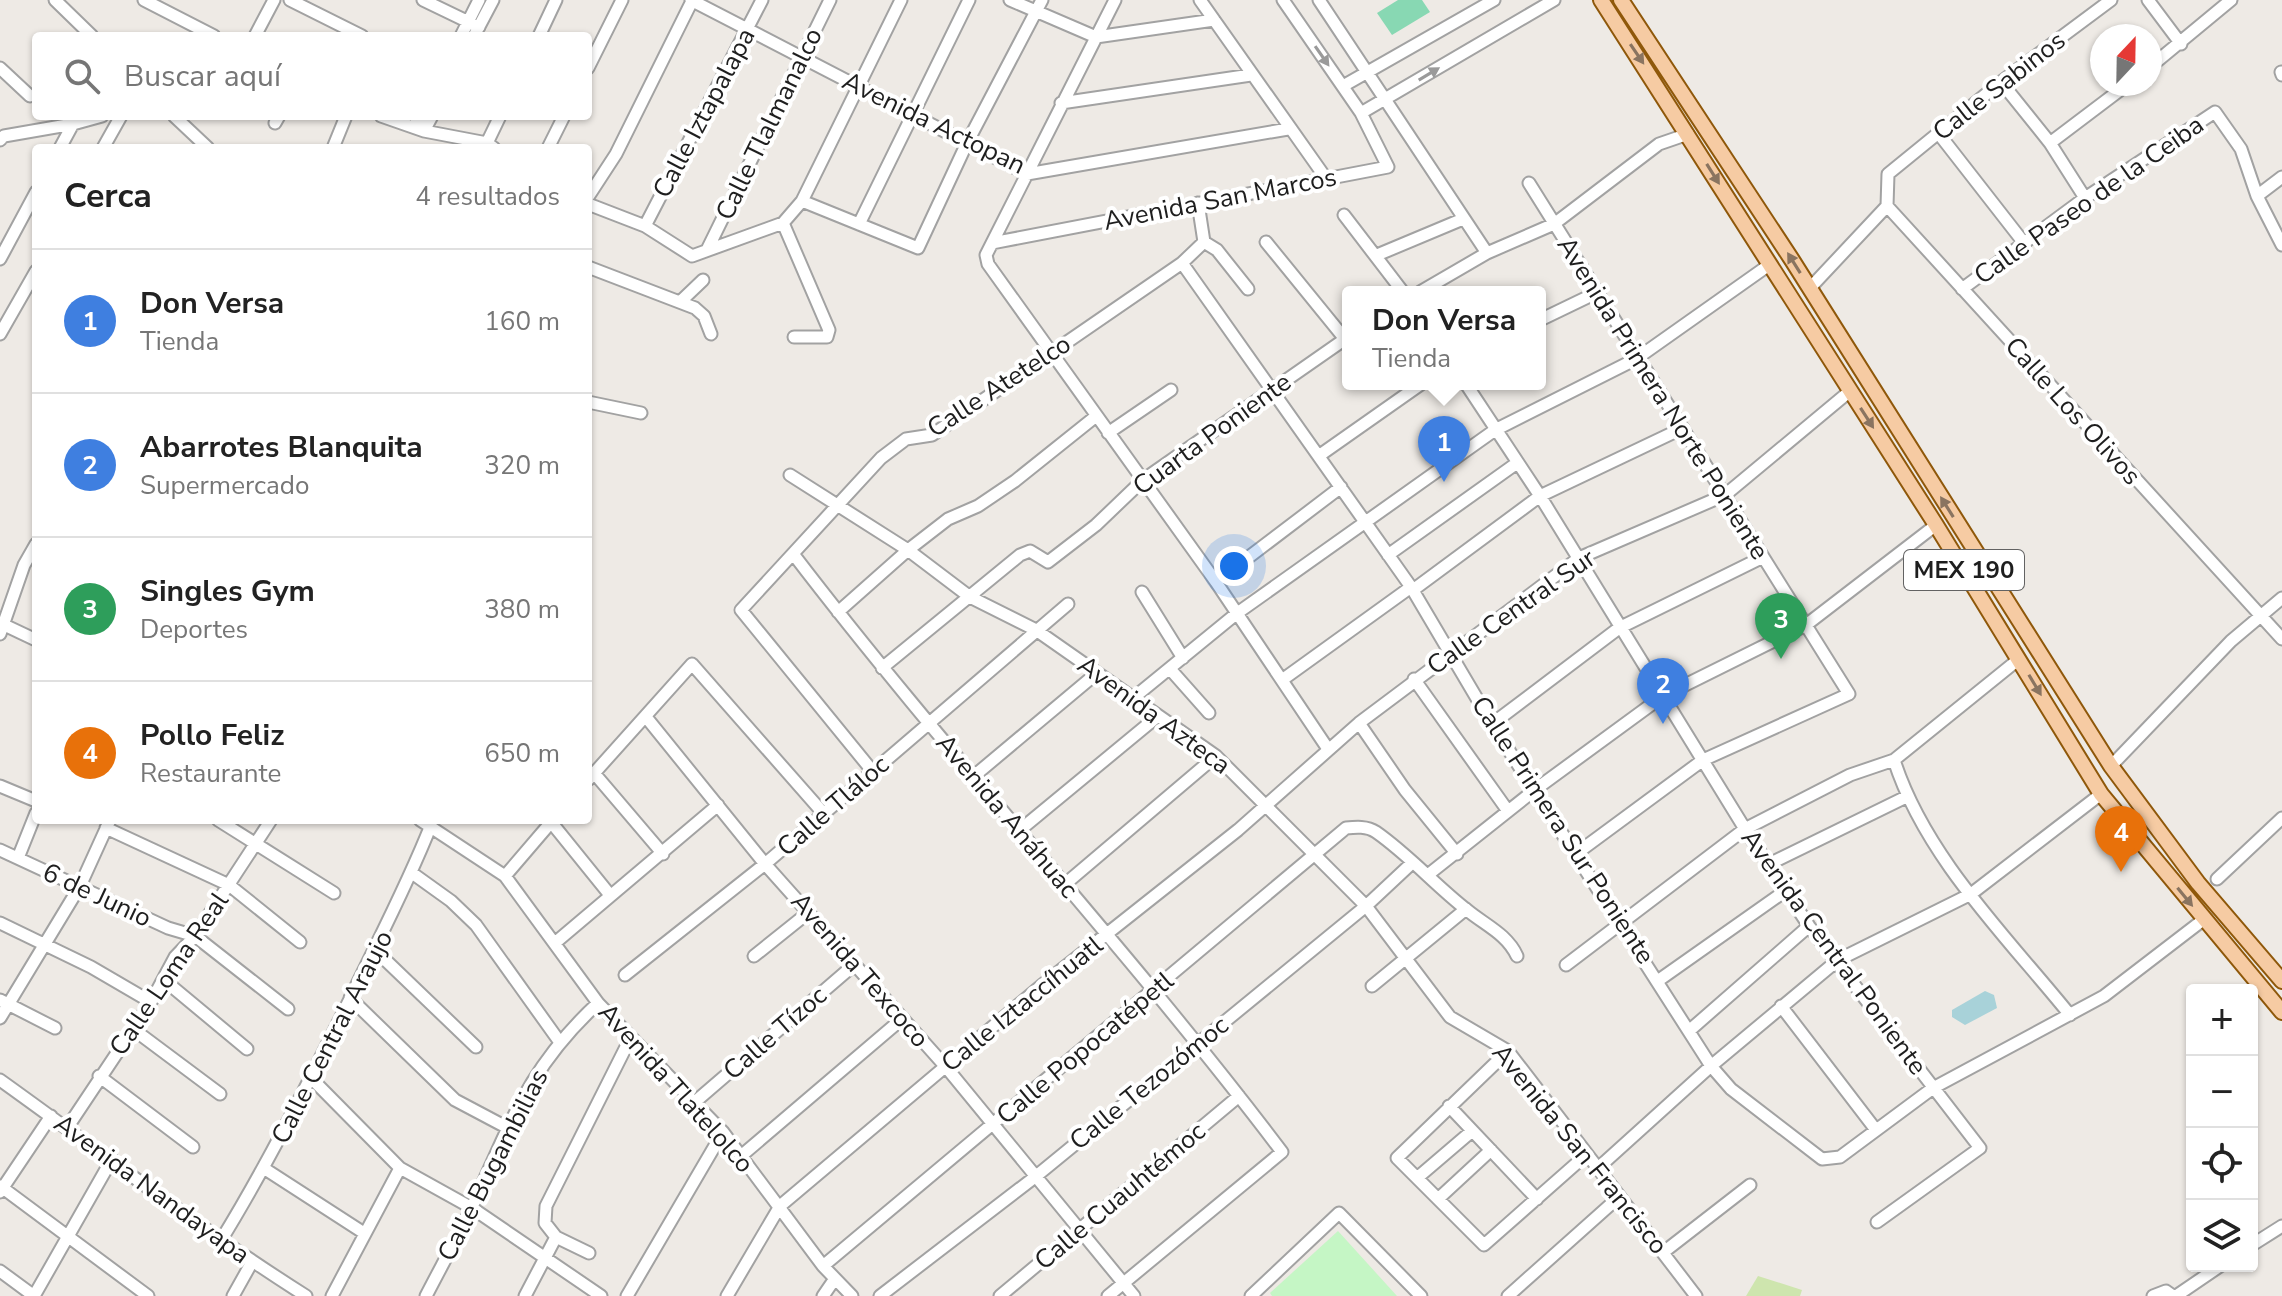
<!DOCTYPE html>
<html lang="es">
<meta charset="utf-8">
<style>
body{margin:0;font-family:"Nunito Sans",sans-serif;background:#f2f2f2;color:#222}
.controls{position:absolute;right:24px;bottom:24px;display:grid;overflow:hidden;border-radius:8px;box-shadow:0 2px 6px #0004}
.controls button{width:72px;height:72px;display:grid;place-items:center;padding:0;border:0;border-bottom:2px solid #e0e0e0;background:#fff;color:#222;font:40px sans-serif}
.compass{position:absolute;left:2090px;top:24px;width:72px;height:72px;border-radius:50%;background:#fff;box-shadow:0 2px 6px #0004;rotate:22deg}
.you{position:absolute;left:1234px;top:566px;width:28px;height:28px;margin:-20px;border:6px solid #fff;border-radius:50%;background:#1a73e8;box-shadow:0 0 0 12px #1a73e833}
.badge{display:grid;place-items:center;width:52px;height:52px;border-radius:50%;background:#ea580c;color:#fff;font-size:26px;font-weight:700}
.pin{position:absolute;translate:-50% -66px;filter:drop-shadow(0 2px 4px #0008)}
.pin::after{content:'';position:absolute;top:42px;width:28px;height:24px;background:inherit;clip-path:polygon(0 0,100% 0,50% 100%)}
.popup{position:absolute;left:1342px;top:286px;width:204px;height:104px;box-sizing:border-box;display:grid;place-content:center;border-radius:8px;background:#fff;filter:drop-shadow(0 2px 6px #0005);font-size:26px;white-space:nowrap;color:#767676}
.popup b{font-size:30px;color:#222}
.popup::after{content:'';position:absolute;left:50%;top:100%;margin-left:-16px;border:16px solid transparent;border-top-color:#fff}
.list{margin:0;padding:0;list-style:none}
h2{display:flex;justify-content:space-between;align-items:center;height:104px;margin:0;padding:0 32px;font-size:34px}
h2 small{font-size:26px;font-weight:400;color:#767676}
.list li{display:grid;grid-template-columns:52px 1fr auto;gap:24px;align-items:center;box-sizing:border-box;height:144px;padding:0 32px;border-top:2px solid #e0e0e0}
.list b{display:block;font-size:30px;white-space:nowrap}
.list p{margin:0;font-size:26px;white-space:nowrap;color:#767676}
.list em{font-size:26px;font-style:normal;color:#767676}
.icon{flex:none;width:44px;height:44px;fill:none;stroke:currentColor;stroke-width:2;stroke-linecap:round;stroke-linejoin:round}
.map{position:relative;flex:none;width:2282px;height:1296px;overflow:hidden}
.search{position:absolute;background:#fff;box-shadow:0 2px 6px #0004;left:32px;top:32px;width:560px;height:88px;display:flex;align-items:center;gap:20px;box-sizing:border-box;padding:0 28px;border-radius:8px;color:#767676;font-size:30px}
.panel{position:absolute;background:#fff;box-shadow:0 2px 6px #0004;left:32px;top:144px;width:560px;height:680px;border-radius:8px}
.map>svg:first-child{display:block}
.grass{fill:#cee5ae}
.park{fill:#c5f6c5}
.pitch{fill:#88d8b3}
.water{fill:#a8d2d9}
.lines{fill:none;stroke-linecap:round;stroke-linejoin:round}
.minor-casing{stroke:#a2a2a2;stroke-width:15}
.major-casing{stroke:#8f580a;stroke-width:18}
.minor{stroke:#fff;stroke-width:11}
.major{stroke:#f6cba3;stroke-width:14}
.oneway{fill:#8a7460}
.oneway2{fill:#9a9a9a}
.labels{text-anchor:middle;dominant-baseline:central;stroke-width:8;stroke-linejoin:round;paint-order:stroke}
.shield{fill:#fff;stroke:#626262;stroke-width:2}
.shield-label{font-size:24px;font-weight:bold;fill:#1e1e1e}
.street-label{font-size:26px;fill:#1e1e1e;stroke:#fff}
</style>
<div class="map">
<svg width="2282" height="1296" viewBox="0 0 2282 1296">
<rect width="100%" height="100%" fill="#eeeae5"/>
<path class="grass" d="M1758 1276 1802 1290 1800 1296H1746Z"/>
<path class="park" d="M1338 1231 1397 1296H1272L1270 1293Z"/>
<path class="pitch" d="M1398 0H1422L1430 12 1392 35 1377 13Z"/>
<path class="water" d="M1985 991 1994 995 1997 1008 1965 1025 1952 1017V1010Z"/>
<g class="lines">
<g class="minor-casing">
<path id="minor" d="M55 0 92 36
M144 0 214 36
M290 0 362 36
M423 0 479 27
M691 0 1027 174 1288 129
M1010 0 1096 37 1214 20
M1115 0 986 255 988 264 1216 582 1328 749
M1200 0 1325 177
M1319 0 1487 253
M2148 0 2181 44
M255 36 274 0
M461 36 479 0
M474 36 493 0
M539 36 556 0
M2150 67 2231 0
M0 68 30 96
M588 68 622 0
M2281 72 2282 75
M2001 82 2050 143 2085 198
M1343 86 1494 0
M1061 103 1251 75
M1361 113 1554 0
M174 116 208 148
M381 116 424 131 487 143 494 148
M275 123 279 116
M414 127 420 116
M424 131 432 116
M1939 134 2024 243
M0 140 4 136 73 124
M487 143 500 116
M2050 143 2128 84
M60 148 73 124 102 116
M103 148 121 116
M333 148 346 116
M548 148 564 116
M1529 183 1849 694 1703 760 1577 853
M2257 196 2282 177
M588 197 616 154 692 1
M802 201 918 248 967 143 1042 0
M1198 203 1204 242
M588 204 645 226 692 256 783 223 802 201 901 0
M1887 206 2282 639
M1344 215 1403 292
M783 223 829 330 827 337H794
M859 224 969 0
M645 226 762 0
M1204 242 1217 250 1248 289
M1266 242 1345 339
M992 243 1388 167 1361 113 1283 0
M708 248 830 0
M1377 255 1463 219
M0 259 36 192
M1182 263 1411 587 1492 724 1711 1066 1731 1089 1822 1159 1840 1157 1933 1088 2104 996 2203 920
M588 267 695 308 704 316 711 334
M1810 288 1887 206 1888 174 2001 82 2111 0
M1962 289 2085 198 2215 112 2241 149 2257 196 2282 245
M1420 292 1487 253 1554 224 1659 144 1688 134
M681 301 703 280
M1540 320 1596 293
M0 334 36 271
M1466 384 1540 496 1745 829 1809 926 1980 1148 1877 1222
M588 402 641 413
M1108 433 1171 390
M1320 455 1421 384
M790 475 908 550 970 597 1036 630 1216 756 1366 906 1450 1017 1508 1051 1696 1296
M794 555C950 759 1127 947 1282 1152L1108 1296
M1388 555 1517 463
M1216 582 1341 487
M1413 590 1540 496 1683 428
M1142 592 1183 658
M838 612 908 550 948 519 978 506 1015 481 1095 417
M0 623 36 640
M0 634 24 565 36 544
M882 668 1020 555 1030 551 1048 562 1096 525 1143 480 1348 337
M1170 669 1209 713
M1414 679 1508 811
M1282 680 1411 587
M1132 699 1236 614 1495 430 1636 359 1769 265
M646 717 765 864 946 1067 1134 1296
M1359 723 1405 790 1457 854
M1492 724 1619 628 1761 558
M1894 760C1925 857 2007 937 2070 1015
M2111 766 2231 641 2282 598
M594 773 663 854
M874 773 741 610 881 458 906 439 932 435 1182 263 1204 242
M974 776 1097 673
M588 780 692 664 824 814
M0 786 36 801
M218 820 334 893
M420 820 505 876 598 1003 723 1132 823 1266 852 1296
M551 822 610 895
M106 828 229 885 300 942
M1020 830 1158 716
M0 850 168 928 195 936 288 1009
M18 858 36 813
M1769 864 1906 797
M412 873 451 901 476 925 559 1041
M1429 874 1536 789 1663 696 1806 625 1936 525
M505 876 553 820
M2217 879 2282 818
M1064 885 1216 756
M0 923 91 967 151 1002
M556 942 718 805
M376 951 476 1047
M754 956 809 912
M1566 965 1745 829 1850 775 1894 760 2019 659
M625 975 765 864 1068 604
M164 980 247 1049
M1659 980 1788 889
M1372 986 1466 909
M350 998 455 1100 506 1127
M0 1000 55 1028
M1781 1006 1876 1130
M0 1018 80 886 110 820
M133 1029 220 1094
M1690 1030 1809 926
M1508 1051 1397 1158 1484 1245 1586 1155
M99 1076 193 1147
M312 1079 400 1168 472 1208 601 1296
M0 1080C102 1153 200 1229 306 1296
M696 1101 855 964
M1449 1106 1537 1199
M67 1128 151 1002 175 957 195 936 271 820
M741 1156 903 1018
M265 1169 364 1233
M1597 1169 1711 1066 1838 960 1971 894 2101 794
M1417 1178 1472 1131
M0 1186 148 1296
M0 1192 51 1116
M1438 1199 1491 1150
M220 1242C268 1164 308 1083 349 1001 377 942 407 886 431 825
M2252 1245 2282 1226
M1665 1251 1750 1185
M589 1253 556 1237 545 1223 546 1206 631 1037
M823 1266 1346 828C1356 827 1367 826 1376 832 1409 855 1436 886 1467 910 1485 925 1507 934 1517 956
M0 1271 34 1296 112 1159
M233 1296 252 1262
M332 1296 400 1168
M426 1296C441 1267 457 1238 471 1209 511 1124 526 1070 598 1003
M525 1296 556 1237
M627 1296 723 1132
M727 1296 780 1206 1041 986 1238 830 1359 723 1579 558 1725 495 1850 391
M823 1296 834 1280
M880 1296 1035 1177 1366 906 1412 863
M1000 1296 1239 1096
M1251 1296 1339 1213 1421 1296
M1508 1296 1619 1197
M2153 1296 2166 1291 2173 1296
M2176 1296 2220 1266"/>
</g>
<g class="major-casing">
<path id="major" d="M1601 0 1936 525 2101 794 2282 1012
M1621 0 1792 260 2111 766 2198 883 2282 981"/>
</g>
<use href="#minor" class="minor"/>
<use href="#major" class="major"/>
</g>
<defs><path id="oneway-solid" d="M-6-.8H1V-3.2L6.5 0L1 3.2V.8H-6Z" transform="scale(2)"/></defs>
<g class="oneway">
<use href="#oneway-solid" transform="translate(1637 54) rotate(56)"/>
<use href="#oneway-solid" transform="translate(1713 174) rotate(58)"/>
<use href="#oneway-solid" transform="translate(1794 263) rotate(-122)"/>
<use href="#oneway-solid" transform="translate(1867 418) rotate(57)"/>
<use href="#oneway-solid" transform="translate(1947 507) rotate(-122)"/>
<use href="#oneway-solid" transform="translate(2035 685) rotate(59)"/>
<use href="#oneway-solid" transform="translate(2185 897) rotate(51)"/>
</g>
<g class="oneway2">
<use href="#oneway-solid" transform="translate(1322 56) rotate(55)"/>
<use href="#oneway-solid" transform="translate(1429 74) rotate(-31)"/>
</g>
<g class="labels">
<rect class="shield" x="1904" y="550" width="120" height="40" rx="6"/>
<g class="shield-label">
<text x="1964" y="570">MEX 190</text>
</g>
<g class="street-label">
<text transform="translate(1999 86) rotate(-38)">Calle Sabinos</text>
<text transform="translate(704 113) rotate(-62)">Calle Iztapalapa</text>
<text transform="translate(934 123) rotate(26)">Avenida Actopan</text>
<text transform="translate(769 124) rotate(-64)">Calle Tlalmanalco</text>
<text transform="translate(1220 199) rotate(-11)">Avenida San Marcos</text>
<text transform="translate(2089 200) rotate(-35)">Calle Paseo de la Ceiba</text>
<text transform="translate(999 386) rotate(-33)">Calle Atetelco</text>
<text transform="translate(1663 398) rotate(58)">Avenida Primera Norte Poniente</text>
<text transform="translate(2073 411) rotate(48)">Calle Los Olivos</text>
<text transform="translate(1212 434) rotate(-36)">Cuarta Poniente</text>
<text transform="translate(1511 612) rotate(-35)">Calle Central Sur</text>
<text transform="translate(1154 715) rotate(36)">Avenida Azteca</text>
<text transform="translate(833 806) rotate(-41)">Calle Tláloc</text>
<text transform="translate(1007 816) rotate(50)">Avenida Anáhuac</text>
<text transform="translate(1563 830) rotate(57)">Calle Primera Sur Poniente</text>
<text transform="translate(97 895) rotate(25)">6 de Junio</text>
<text transform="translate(1834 952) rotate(54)">Avenida Central Poniente</text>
<text transform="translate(860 970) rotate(49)">Avenida Texcoco</text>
<text transform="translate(169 974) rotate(-56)">Calle Loma Real</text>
<text transform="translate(1022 1004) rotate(-39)">Calle Iztaccíhuatl</text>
<text transform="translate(775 1033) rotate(-41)">Calle Tízoc</text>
<text transform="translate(332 1037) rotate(-63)">Calle Central Araujo</text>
<text transform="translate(1085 1048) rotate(-40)">Calle Popocatépetl</text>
<text transform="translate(1149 1083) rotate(-39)">Calle Tezozómoc</text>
<text transform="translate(676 1088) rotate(48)">Avenida Tlatelolco</text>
<text transform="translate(1580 1149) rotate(51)">Avenida San Francisco</text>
<text transform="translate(493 1165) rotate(-63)">Calle Bugambilias</text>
<text transform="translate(152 1189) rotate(36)">Avenida Nandayapa</text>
<text transform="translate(1120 1196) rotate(-40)">Calle Cuauhtémoc</text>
</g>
</g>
</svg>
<div class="controls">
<button>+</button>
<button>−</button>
<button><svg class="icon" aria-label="locate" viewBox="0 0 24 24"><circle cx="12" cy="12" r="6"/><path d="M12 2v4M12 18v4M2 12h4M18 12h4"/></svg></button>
<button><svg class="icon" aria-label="layers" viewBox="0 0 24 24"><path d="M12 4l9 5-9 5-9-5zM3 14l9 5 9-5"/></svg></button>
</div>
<svg class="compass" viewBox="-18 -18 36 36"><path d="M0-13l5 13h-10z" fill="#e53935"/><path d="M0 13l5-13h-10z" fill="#767676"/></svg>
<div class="you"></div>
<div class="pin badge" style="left:1444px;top:482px;background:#3f7fe0">1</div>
<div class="popup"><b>Don Versa</b>Tienda</div>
<div class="pin badge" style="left:1663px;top:724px;background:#3f7fe0">2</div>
<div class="pin badge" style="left:1781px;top:659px;background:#2e9e5b">3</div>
<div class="pin badge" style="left:2121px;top:872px;background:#e8710a">4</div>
<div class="search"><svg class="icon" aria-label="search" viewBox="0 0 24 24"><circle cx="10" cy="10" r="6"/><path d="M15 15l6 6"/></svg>Buscar aquí</div>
<section class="panel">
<h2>Cerca<small>4 resultados</small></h2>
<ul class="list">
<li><span class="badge" style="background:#3f7fe0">1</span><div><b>Don Versa</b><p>Tienda</p></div><em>160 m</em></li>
<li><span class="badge" style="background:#3f7fe0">2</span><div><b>Abarrotes Blanquita</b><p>Supermercado</p></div><em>320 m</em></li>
<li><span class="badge" style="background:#2e9e5b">3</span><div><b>Singles Gym</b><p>Deportes</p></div><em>380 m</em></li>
<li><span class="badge" style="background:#e8710a">4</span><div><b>Pollo Feliz</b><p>Restaurante</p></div><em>650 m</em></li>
</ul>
</section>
</div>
